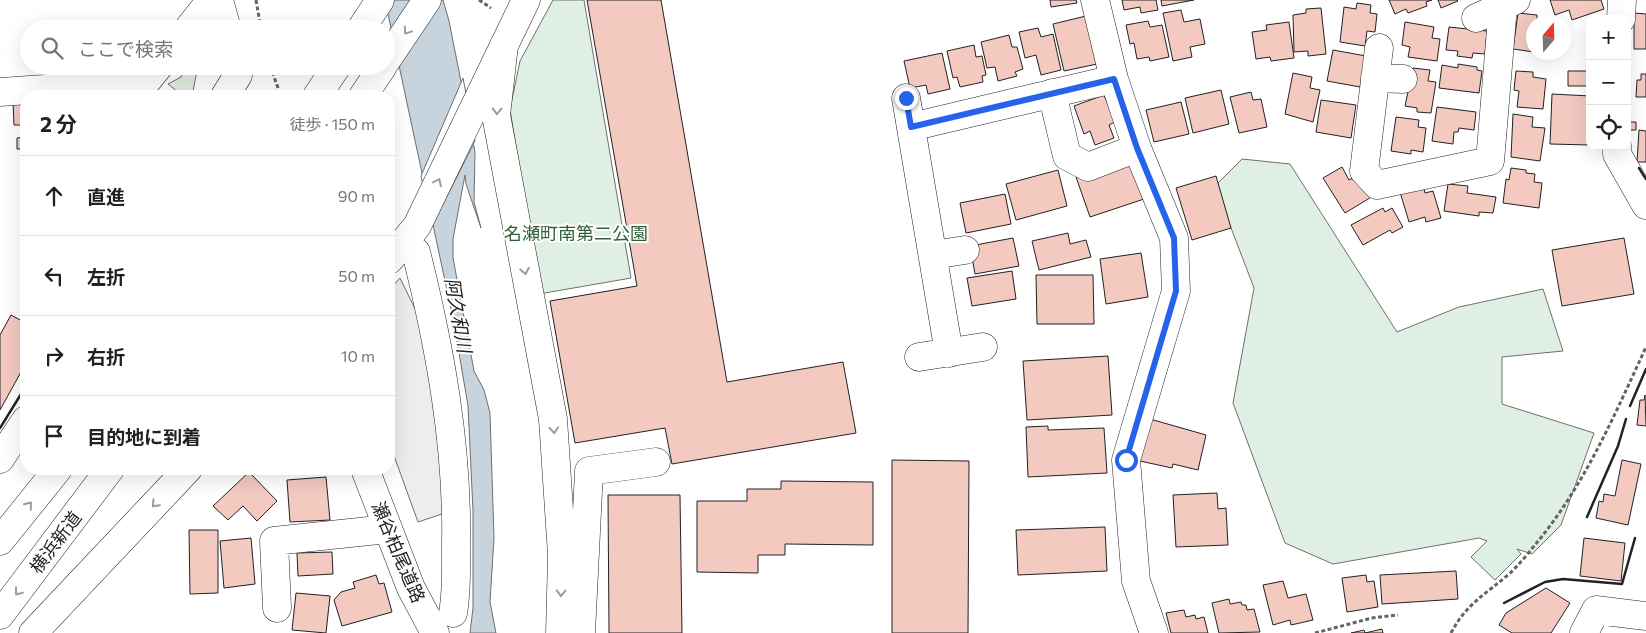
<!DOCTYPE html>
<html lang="ja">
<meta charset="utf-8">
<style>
body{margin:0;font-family:Commissioner,"Noto Sans JP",sans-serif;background:#f2f2f2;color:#202124}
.controls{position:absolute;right:15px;top:15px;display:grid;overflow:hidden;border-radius:10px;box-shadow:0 5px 20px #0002}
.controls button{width:45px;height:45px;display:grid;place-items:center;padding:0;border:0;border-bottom:1px solid #e0e0e0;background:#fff;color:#202124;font:25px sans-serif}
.compass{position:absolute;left:1526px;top:15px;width:45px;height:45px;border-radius:50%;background:#fff;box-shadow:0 5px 20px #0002;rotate:19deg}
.stop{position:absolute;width:15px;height:15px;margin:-11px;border:4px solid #2563eb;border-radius:50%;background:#fff}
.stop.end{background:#2563eb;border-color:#fff;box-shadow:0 1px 5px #0008}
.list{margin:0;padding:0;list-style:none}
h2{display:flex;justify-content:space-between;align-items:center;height:65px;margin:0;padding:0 20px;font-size:21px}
h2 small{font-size:16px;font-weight:400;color:#757577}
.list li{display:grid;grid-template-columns:32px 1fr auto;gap:15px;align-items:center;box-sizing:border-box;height:80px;padding:0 20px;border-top:1px solid #e0e0e0}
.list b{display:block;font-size:19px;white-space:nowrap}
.list em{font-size:16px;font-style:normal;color:#757577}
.icon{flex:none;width:28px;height:28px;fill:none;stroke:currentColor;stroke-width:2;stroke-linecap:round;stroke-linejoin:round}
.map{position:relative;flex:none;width:1646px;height:633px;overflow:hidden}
.search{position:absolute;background:#fff;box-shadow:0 5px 20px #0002;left:20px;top:20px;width:375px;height:55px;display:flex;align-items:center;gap:12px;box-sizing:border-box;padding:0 18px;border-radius:28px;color:#757577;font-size:19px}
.panel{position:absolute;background:#fff;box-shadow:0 5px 20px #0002;left:20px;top:90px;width:375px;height:385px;border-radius:20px}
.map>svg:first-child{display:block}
.green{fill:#e0efe3;stroke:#6f6f6f}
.parking{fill:#ededed;stroke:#6f6f6f}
.water{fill:#c7d3dd;stroke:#6f6f6f}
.pier{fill:#fff;stroke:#6f6f6f}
.building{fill:#f3c9c0;stroke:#222}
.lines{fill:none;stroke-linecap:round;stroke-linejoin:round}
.minor-casing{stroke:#222;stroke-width:29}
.major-casing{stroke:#222;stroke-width:29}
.highway-casing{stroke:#222;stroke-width:29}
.path{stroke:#646464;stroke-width:3;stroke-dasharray:4 2.5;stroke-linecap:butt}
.minor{stroke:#fff;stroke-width:28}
.major{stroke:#fff;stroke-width:28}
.highway{stroke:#fff;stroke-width:28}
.wall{stroke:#222;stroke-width:2.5}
.oneway{stroke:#9c9c9c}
.route{stroke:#2563eb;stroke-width:6}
.labels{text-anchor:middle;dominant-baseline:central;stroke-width:4;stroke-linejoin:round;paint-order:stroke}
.park-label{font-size:18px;fill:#2f5e38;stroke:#fff}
.street-label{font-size:18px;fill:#222;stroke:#fff}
.water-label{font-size:19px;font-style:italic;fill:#222;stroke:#fff}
</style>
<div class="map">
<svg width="1646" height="633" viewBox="0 0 1646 633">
<rect width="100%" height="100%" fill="#fff"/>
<path class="green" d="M553 0H584L631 278 539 294 510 109 520 61Z
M185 66H198L192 96H183L168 84 181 77Z
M1242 159 1290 164 1397 332 1459 307 1543 289 1563 351 1502 357V404L1594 433 1561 525 1532 554 1517 549 1521 554 1495 580 1471 557 1487 541 1479 538 1333 564 1285 543 1233 403 1254 288 1215 186Z"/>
<path class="parking" d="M400 278 416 311 434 392 445 513 418 522 389 442V290Z"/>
<path class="water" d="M385 0H443L449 21 475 152 474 202 481 228 466 184 465 175 453 239V258L474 371 484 390 490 413 494 538 490 602 496 633H470L473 608V511L468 406 454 323Z"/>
<path class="pier" d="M463 78 475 141 431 228 421 176Z"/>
<path class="building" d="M587 0H661L727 382 843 362 856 433 672 464 665 428 575 443 550 301 637 286Z
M1050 0H1076L1077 3 1051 7Z
M1122 0H1156L1158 10 1141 13 1140 7 1124 10Z
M1161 0H1194L1162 6Z
M1389 0H1432L1426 2 1427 6 1408 13 1406 9 1395 14Z
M1438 0H1457L1458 1 1441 8Z
M1550 0H1601L1604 9 1572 20 1569 10 1555 15Z
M1357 3 1371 5 1370 13 1377 14 1375 32 1367 31 1365 46 1340 42 1344 7 1356 9Z
M1321 8 1326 54 1308 56V51L1294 52 1293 15 1306 13V9Z
M1181 10 1184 22 1200 19 1205 44 1190 47 1192 57 1173 61 1163 13Z
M1518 13 1537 15V22H1534V52L1513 49Z
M1634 13 1646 14V49H1634Z
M1086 16 1097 64 1064 71 1053 24Z
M1148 21 1150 27 1162 25 1169 57 1150 61 1149 57 1137 59 1134 43 1130 44 1126 25Z
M1289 22 1294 58 1271 61 1270 57 1256 59 1252 32 1267 30 1266 25Z
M1405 22 1434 27 1432 38 1440 39 1437 61 1408 57 1410 47 1402 45Z
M1449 27 1487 31 1485 54 1473 53 1472 58 1457 56 1458 51 1446 50Z
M1038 28 1041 37 1053 34 1061 70 1041 75 1036 55 1025 58 1019 32Z
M1009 35 1012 47H1017L1023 69 1015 72 1017 76 998 81 995 67 987 68 981 42Z
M974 45 976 57 982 56 986 75 982 76 983 82 960 87 957 77 953 78 947 51Z
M1333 50 1366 56 1360 87 1327 81Z
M942 53 950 89 928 94 926 85 910 88 904 61Z
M1458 64 1477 67V70L1482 71 1479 93 1439 88 1442 65 1458 68Z
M1413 68 1430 70 1428 81 1436 82 1431 113 1417 112V108L1405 106Z
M1516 71 1533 72V77L1546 79 1543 109 1517 107 1519 91 1514 90Z
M1568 71H1589V86H1568Z
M1293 73 1312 77 1310 88 1320 90 1313 122 1285 114Z
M1641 74H1646V97H1636L1637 80H1641Z
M1221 90 1229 124 1193 133 1185 98Z
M1251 92 1253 100 1261 99 1267 127 1239 133 1230 97Z
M1552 94 1590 96V145L1550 144Z
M1104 95 1115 122 1109 125 1114 138 1095 145 1090 131 1084 134 1074 106Z
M1321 100 1356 105 1351 138 1316 132Z
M26 101V125H14L13 102Z
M1181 102 1189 134 1154 142 1146 110Z
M1437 107 1476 112 1474 130 1459 128 1458 132H1454L1453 144 1432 141Z
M1513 114 1533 117 1532 127 1545 128 1540 161 1511 157Z
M1396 117 1419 120 1418 127 1426 128 1423 152 1411 150V154L1391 151Z
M1627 122H1636V130H1627Z
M1639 130 1646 131V162H1637Z
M26 137V163H25L24 149H17V138Z
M1131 159 1144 199 1090 217 1076 177Z
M1342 167 1349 180 1360 174 1373 196 1345 213 1323 178Z
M1511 168 1526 170V173L1535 174 1534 182 1542 183 1539 208 1503 203 1506 179 1509 180Z
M1058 170 1067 206 1016 220 1006 184Z
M1216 176 1231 228 1192 240 1176 188Z
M1448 184 1468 186 1467 193 1496 197 1493 213 1479 212V216L1444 211Z
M1423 185 1425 193 1433 191 1441 218 1426 222 1425 217 1409 222 1400 192Z
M21 191H26V243H21Z
M1005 194 1011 224 966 233 960 203Z
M1383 208 1385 212 1392 208 1403 227 1392 233 1390 230 1363 245 1351 225Z
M1068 233 1070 244 1086 240 1091 257 1039 270 1032 241Z
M1013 238 1019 266 975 274 970 246Z
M1624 238 1634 294 1562 306 1552 250Z
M1141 253 1148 297 1106 304 1100 259Z
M1012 271 1016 299 972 306 967 278Z
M1036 275H1093L1094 324H1037Z
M11 315 26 323V363L0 410V335Z
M1108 356 1112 415 1027 420 1023 361Z
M1645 395 1646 426 1637 425 1640 400H1644Z
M1150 419 1206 435 1198 470 1173 464 1172 468 1140 461Z
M1048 426V430L1104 428 1107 473 1028 477 1026 427Z
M892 460 969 461 968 633H892Z
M1622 460 1641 464 1628 525 1596 518 1599 501 1603 502 1604 494 1615 496Z
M249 472 277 501 257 521 243 506 228 520 213 506Z
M326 477 330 520 290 522 287 480Z
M781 481 873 482V545L785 544V555H758V573L697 572V501H747V489H781Z
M1217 493 1218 509 1226 508 1228 545 1176 547 1173 495Z
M608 495H680L682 633H609Z
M1105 527 1107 571 1018 575 1016 530Z
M189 530H218V593L190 594Z
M251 538 255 584 224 588 220 541Z
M1584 538 1625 543 1621 581 1580 576Z
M332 552 333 574 298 576 297 553Z
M1456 571 1458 599 1382 604 1380 575Z
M376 575 379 584 384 583 392 612 342 626 334 600 341 592 355 588 353 582Z
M1366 575 1367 582 1374 581 1378 607 1347 612 1342 578Z
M1283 581 1288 598 1306 594 1313 620 1291 625 1290 620 1273 625 1263 585Z
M1546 588 1570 603 1551 633H1512L1499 625 1506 613Z
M296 593 330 596 326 633 292 630Z
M1229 599 1230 604 1241 602 1242 605H1246L1247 610 1254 609 1260 632 1219 633 1212 603Z
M1184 610 1186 617 1195 615 1196 619 1204 617 1208 633H1171L1166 613Z
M1382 629 1383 633H1351L1364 630 1365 633Z"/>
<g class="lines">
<g class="minor-casing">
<path id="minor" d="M1095 0 1114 79 1137 148 1174 238 1176 291 1126 460 1136 581 1154 633
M1476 18 1516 0
M1621 19 1622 0
M188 29 211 0
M504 45 496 115 553 419 562 555 560 633
M1379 48 1364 171 1377 185 1490 161 1503 6
M1375 78 1403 79
M0 92 146 82 159 66
M1052 93 1067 156 1088 167 1137 148
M906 98 949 353
M911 127 1114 79
M1617 146V154L1646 205
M416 252C440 348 458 446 456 545 456 568 457 591 453 613
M933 255 965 250
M389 260 417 226 526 0
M919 357 983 347
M277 608 274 541 388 529
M581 633 589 471 656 462
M1584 633 1596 610 1646 616"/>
</g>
<g class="major-casing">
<path id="major" d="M219 0 227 29
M365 469 411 588 435 633"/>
</g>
<g class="highway-casing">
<path id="highway" d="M361 29 380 0
M386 61 427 0
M225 96 238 75
M317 96 337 66
M363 96 383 66
M0 459 26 420
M0 541 58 469
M0 615 110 469
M33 633 188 469"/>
</g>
<path class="path" d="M256 0 261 29
M479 0 491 8
M270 66 281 96
M1315 633 1372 618 1398 615
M1451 633C1466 604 1486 594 1509 574 1520 564 1530 551 1539 540 1586 482 1615 414 1646 347"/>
<use href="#minor" class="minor"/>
<use href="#major" class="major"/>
<use href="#highway" class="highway"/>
<path class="wall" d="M1627 73V89
M1639 168 1646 179
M1630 406 1646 369
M0 428 26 386
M1587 517 1618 446 1626 419
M1504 603 1545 582 1563 579 1622 584 1635 538"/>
</g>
<defs><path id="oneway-chevron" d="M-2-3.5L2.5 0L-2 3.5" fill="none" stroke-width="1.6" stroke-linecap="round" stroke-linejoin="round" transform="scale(1.25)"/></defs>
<g class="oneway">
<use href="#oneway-chevron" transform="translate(407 31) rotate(124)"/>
<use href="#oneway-chevron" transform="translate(497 111) rotate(92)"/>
<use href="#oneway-chevron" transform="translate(438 182) rotate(-65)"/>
<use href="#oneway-chevron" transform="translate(525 271) rotate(79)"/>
<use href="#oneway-chevron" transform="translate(554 430) rotate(86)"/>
<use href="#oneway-chevron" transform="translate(155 504) rotate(133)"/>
<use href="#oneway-chevron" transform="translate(29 505) rotate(-51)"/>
<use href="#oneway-chevron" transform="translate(18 592) rotate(127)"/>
<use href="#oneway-chevron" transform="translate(561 593) rotate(91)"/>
</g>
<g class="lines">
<path class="route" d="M906 98 911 127 1114 79 1137 148 1174 238 1176 291 1126 460"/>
</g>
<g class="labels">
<g class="park-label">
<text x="576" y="233">名瀬町南第二公園</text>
</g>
<g class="street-label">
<text transform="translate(55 542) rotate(-53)">横浜新道</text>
<text transform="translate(399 552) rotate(67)">瀬谷柏尾道路</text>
</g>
<g class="water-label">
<text transform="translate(459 315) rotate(80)">阿久和川</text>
</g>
</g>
</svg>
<div class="controls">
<button>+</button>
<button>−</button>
<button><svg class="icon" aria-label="locate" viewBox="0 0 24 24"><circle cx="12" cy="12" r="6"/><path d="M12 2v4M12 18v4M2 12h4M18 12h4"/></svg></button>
</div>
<svg class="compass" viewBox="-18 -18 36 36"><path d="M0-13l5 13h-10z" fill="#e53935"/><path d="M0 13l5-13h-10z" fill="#757577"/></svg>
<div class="stop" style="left:1126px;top:460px"></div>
<div class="stop end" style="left:906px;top:98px"></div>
<div class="search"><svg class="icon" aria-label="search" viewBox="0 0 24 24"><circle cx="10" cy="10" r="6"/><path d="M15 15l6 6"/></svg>ここで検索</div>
<section class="panel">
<h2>2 分<small>徒歩 · 150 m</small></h2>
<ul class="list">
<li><svg class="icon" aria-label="ahead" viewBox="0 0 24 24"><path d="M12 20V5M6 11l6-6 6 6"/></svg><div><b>直進</b></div><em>90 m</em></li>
<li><svg class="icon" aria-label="left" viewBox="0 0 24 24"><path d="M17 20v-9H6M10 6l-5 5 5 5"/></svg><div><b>左折</b></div><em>50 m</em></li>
<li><svg class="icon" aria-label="right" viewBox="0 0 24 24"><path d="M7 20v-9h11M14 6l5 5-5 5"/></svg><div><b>右折</b></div><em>10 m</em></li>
<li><svg class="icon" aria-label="arrive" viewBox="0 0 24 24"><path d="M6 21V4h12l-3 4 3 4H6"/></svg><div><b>目的地に到着</b></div></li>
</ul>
</section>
</div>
